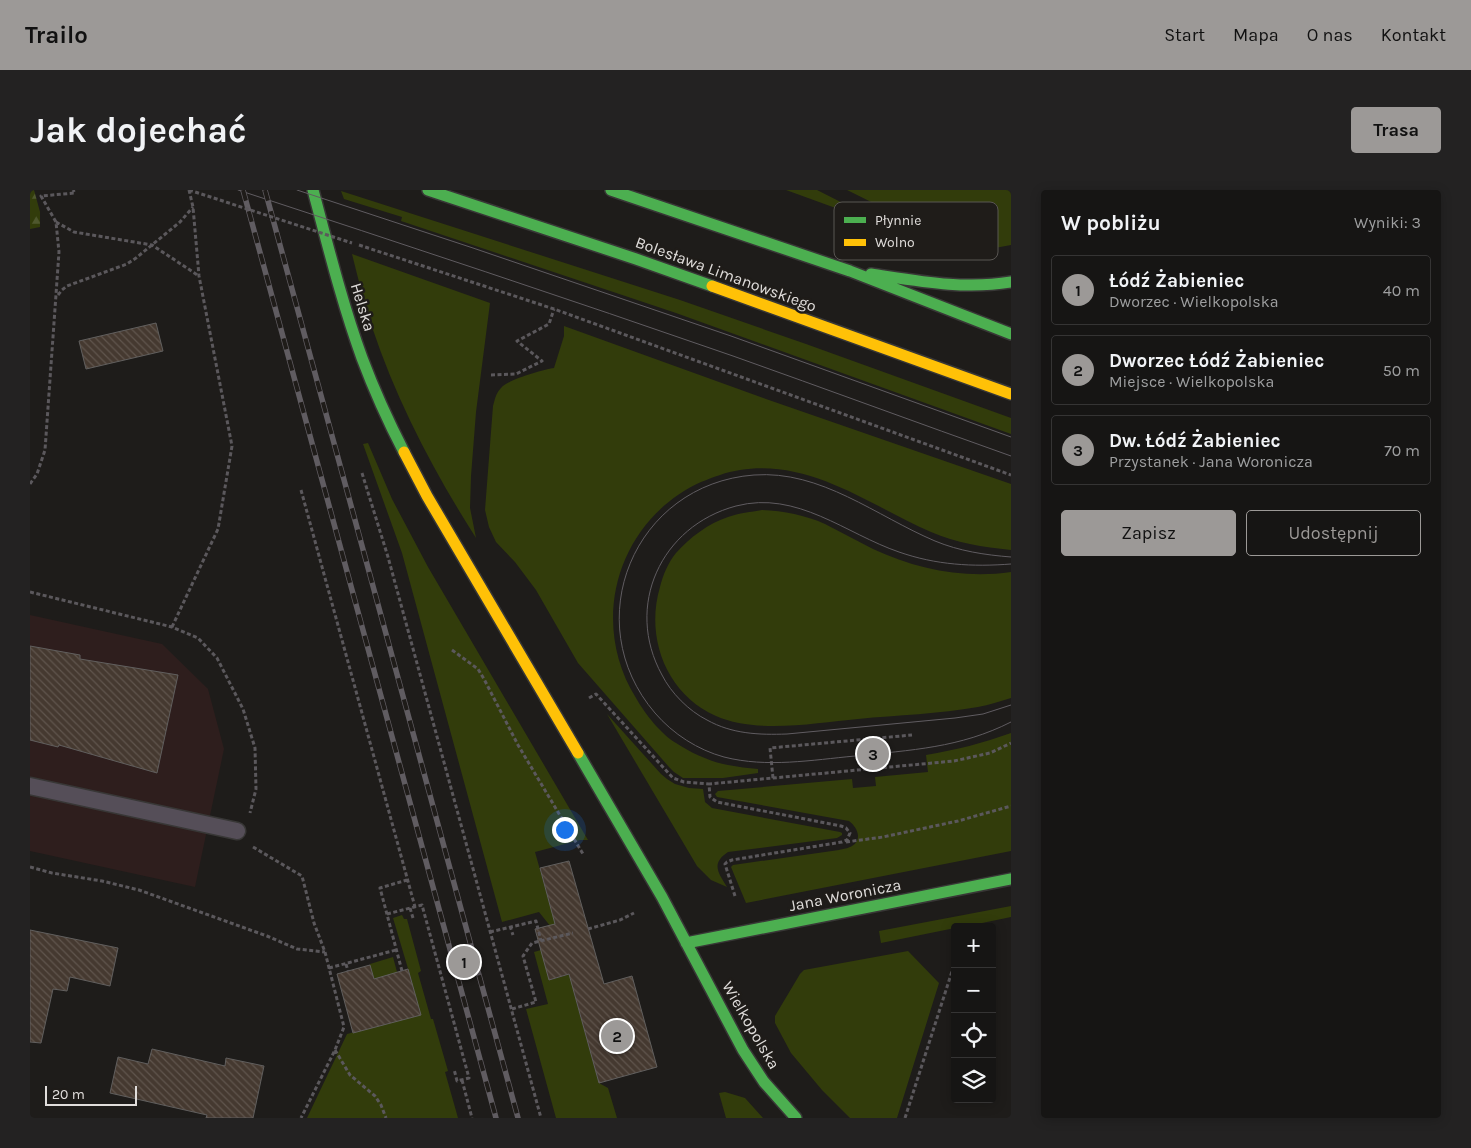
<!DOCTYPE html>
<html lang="pl">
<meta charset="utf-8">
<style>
body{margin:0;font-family:Karla,sans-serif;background:#232222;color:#f1f3f6}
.controls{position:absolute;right:15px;bottom:15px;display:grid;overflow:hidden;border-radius:5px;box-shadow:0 2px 12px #0003}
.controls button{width:45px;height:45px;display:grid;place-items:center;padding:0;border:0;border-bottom:1px solid #353434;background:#161514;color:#f1f3f6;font:25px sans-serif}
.scale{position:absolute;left:15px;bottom:12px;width:92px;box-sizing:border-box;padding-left:5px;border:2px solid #e0dddb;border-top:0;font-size:14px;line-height:18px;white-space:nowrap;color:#e0dddb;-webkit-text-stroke:4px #1f1c19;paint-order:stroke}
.you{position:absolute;left:534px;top:639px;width:18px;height:18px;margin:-12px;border:4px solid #fff;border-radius:50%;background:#1a73e8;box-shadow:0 0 0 8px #1a73e833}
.badge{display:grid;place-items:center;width:32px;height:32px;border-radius:50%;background:#9c9997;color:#111;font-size:16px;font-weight:700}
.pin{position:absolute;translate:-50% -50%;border:2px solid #fff;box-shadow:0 1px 5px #0006}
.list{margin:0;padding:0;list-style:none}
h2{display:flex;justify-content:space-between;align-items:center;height:65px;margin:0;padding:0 20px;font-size:21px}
h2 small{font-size:16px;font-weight:400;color:#9e9fa0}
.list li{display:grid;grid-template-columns:32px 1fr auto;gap:15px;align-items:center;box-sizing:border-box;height:70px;margin:0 10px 10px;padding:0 10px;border:1px solid #353434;border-radius:5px}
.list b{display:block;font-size:19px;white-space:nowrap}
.list p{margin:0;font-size:16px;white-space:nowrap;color:#9e9fa0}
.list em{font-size:16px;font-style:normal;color:#9e9fa0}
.actions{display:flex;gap:10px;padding:15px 20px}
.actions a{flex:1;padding:11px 0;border:1px solid #9c9997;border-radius:5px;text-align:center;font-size:18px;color:#9c9997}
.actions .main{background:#9c9997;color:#111}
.icon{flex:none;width:28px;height:28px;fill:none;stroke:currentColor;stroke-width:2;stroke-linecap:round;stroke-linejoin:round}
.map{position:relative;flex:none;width:981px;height:928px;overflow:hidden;border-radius:5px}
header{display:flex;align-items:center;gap:30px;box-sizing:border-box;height:70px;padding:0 25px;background:#9c9997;color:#111}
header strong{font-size:24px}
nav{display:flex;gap:28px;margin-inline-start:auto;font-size:18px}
.intro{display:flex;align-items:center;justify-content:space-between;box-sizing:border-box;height:120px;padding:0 30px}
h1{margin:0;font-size:35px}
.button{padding:12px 22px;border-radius:5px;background:#9c9997;color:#111;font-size:18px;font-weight:700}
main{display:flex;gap:30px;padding:0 30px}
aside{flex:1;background:#161514;border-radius:5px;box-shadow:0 2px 12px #0003}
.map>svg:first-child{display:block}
.commercial{fill:#2e1e1d}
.green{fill:#323c0b}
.forest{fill:url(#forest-firs)}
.building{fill:url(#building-back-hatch);stroke:#615f5e}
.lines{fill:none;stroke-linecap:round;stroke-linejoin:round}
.lane-casing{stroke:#383736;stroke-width:19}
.fast-casing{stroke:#383736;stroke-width:14}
.slow-casing{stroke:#383736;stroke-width:14}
.path{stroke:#5b585c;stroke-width:3;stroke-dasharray:4 2.5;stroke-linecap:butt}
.lane{stroke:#554e58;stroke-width:16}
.fast{stroke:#4caf50;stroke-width:11}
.slow{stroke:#ffc107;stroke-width:11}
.tram{stroke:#605c61;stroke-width:1}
.rail-casing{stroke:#605c61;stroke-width:5.5}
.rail{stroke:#1f1c19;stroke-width:4;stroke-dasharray:11;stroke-linecap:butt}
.path-bridge{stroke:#5b585c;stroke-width:3;stroke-dasharray:4 2.5;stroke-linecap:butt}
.labels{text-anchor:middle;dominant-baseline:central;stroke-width:5;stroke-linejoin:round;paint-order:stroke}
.street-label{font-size:16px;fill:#e0dddb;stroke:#1f1c19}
.key{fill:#1f1c19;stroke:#595653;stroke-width:1}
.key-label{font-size:14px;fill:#e0dddb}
</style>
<header>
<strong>Trailo</strong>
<nav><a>Start</a><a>Mapa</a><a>O nas</a><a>Kontakt</a></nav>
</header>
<div class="intro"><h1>Jak dojechać</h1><a class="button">Trasa</a></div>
<main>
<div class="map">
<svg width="981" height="928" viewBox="0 0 981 928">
<defs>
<pattern id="forest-firs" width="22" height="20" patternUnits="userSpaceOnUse" patternTransform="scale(1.25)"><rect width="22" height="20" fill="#323c0b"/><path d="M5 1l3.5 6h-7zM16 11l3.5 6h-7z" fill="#4f582e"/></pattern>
<pattern id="building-back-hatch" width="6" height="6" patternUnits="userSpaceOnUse" patternTransform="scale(1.25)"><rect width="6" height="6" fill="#453930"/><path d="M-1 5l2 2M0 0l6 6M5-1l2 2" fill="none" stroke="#60554d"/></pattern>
</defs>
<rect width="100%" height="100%" fill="#1e1c1a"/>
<path class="commercial" d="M0 425 132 454 178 499 194 559 165 697 0 661Z"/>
<path class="green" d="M756 0H787L866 40Z
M817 0H981V55L954 60 936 59Z
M311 1 650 110 776 154 981 228V244L646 123 371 31 372 27 314 9Z
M322 64 460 113 446 222 441 286 440 318 446 348C404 282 367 212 342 137 334 113 328 88 322 64Z
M534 136 736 209 981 294V360C953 357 926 353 901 342 839 315 781 269 710 280 696 282 684 287 671 292 588 330 558 431 606 508 615 524 631 544 646 553 661 563 681 572 698 575 708 577 718 578 728 579V583L693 588H653L644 582 639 577 548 473 506 400 485 372 466 352 459 337 455 320 463 216C465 209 466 203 471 198 479 189 512 180 524 178L534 146Z
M338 253 362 309 398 377 558 650H550L505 662 526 736 521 737 509 722 472 732 372 363 333 254Z
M732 320C754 321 775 325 795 334 811 342 827 351 843 359 886 379 934 389 981 382V508C970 511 959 515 948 517 909 524 868 525 828 529 785 533 726 544 686 526 636 504 615 447 630 397 633 385 638 373 646 363 659 348 679 333 698 327 709 323 721 322 732 320Z
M577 524 631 584 637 589 645 594 659 598 673 599 675 612 682 618 810 642 812 643V645L807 648 698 662C680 674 689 683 697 697L681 690 667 676Z
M981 543V661L716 713 701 677 703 675 809 660C813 659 819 658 822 656 833 649 827 637 819 631L687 607 685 604 688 601 822 589 823 598 846 596 845 587 898 582 896 565C926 560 953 553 981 543Z
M981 716V727L933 737H925V738L851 753 849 741Z
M372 725 374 729H377L391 781 388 783 401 829H403L418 881 415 882 428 928H277L317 844 367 831 347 802 340 775V774L363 767 367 782 382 792 363 728Z
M511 760 520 790 554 780 544 803 569 893 578 898 587 928H526L496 819 518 814 504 762Z
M878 761 909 793 867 928H820L792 900 761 863 745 833V826L770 784 774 780Z
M695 902 715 908 733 928H696L689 903Z"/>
<path class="forest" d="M0 0H4L10 22V37L0 39Z"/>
<path class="building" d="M126 133 133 161 56 179 49 151Z
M0 456 50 465V469L148 485 127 583 29 555 28 557 0 550Z
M539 671 574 794 602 786 627 877 569 893 539 784 519 790 505 739 525 734 510 678Z
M0 740 88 758 80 796 40 787 37 801 23 799 11 853 0 852Z
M340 775 344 789 378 779 391 825 323 843 307 784Z
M122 859 195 876 196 868 234 876 223 928H176L177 925 80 903 88 867 118 874Z"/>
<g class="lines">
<g class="lane-casing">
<path id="lane" d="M0 596 207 641"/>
</g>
<g class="fast-casing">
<path id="fast" d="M283 0C298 56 312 113 332 168 344 200 358 231 374 262
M398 0 606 69 682 96
M581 0 820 81 981 144
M841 84C888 91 934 100 981 92
M548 563 632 707 713 860 734 892 766 928
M656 753 981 689"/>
</g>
<g class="slow-casing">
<path id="slow" d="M682 96 981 204
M374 262 397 306 548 563"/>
</g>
<path class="path" d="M26 32 44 42 122 55 169 86
M329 55 524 119 981 285
M28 105 32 100 37 96 97 74 106 68 150 32 163 17
M461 185 486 184 512 171 487 151 519 134 524 119
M332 283 358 367 511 928
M0 294 7 284 15 260 29 62 26 32 11 6 45 3 43 0
M271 300 385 717
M0 402 142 437 168 448 187 468 213 519 225 558 226 599 220 623
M142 437 188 339 202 256 169 86 163 17 159 0
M422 460 448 479 454 489 488 555 553 664
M559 508 566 504 643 588 654 592 679 594
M743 588 740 558 882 545
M816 652 853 647 928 631 981 616
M223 657 272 686 284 733 295 762 314 837 305 860 271 928
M0 677 22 683 72 691 109 700 237 746 267 759 295 762
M705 706 695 674 697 672 702 670 812 652 817 650 820 643 816 638 811 636 687 612 680 607 679 594 924 571 960 563 981 553
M380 718 383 728
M357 724 392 715 439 888 427 891 424 879
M480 736 483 745
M558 739 590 730 604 723
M460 742 506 731 511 751
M316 774 318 781
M299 778 366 760
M372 781 350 698 377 690
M482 819 506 812 493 766 502 753 543 743
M305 860 320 885 345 906 351 915 356 928
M432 890 442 928
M875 928 925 772"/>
<use href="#lane" class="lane"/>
<use href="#fast" class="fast"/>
<use href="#slow" class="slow"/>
<path class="tram" d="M208 0C373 54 539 109 703 166 796 199 888 233 981 266
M267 0 443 58 701 146 981 247
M981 367C955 365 929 361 905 351 846 326 791 280 724 285 604 294 547 432 625 523 643 544 668 560 694 567 737 578 782 570 825 566 881 560 930 558 981 532
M981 374C943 377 906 375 869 362 816 344 767 300 706 316 631 336 594 416 632 485 641 503 659 521 677 530 702 544 729 545 757 544L925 528 953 524 981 515"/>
<g class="rail-casing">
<path id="rail" d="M213 0 466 928
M235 0 488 928"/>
</g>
<use href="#rail" class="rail"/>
<path class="path-bridge" d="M159 0 322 53"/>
</g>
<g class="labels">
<g class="street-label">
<text transform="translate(696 84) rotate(20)">Bolesława Limanowskiego</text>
<text transform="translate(333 117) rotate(73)">Helska</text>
<text transform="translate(815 705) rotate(-11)">Jana Woronicza</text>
<text transform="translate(721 835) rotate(60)">Wielkopolska</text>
</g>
</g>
<rect x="804" y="12" width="164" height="58" rx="8" class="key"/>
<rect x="814" y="27" width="22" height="6" fill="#4caf50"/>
<rect x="814" y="49" width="22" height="7" fill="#ffc107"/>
<g class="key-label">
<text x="845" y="35">Płynnie</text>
<text x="845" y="57">Wolno</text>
</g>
</svg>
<div class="controls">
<button>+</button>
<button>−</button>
<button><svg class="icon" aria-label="locate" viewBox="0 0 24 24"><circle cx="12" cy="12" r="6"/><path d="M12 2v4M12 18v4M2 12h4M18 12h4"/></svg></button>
<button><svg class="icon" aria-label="layers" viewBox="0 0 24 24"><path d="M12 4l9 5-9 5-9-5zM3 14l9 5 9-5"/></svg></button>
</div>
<div class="scale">20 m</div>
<div class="you"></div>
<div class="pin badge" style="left:434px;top:772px">1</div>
<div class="pin badge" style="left:587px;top:846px">2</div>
<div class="pin badge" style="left:843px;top:564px">3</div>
</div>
<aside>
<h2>W pobliżu<small>Wyniki: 3</small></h2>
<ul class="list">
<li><span class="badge">1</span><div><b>Łódź Żabieniec</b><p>Dworzec · Wielkopolska</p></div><em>40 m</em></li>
<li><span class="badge">2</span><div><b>Dworzec Łódź Żabieniec</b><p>Miejsce · Wielkopolska</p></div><em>50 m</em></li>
<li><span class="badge">3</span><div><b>Dw. Łódź Żabieniec</b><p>Przystanek · Jana Woronicza</p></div><em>70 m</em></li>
</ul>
<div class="actions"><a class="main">Zapisz</a><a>Udostępnij</a></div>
</aside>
</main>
